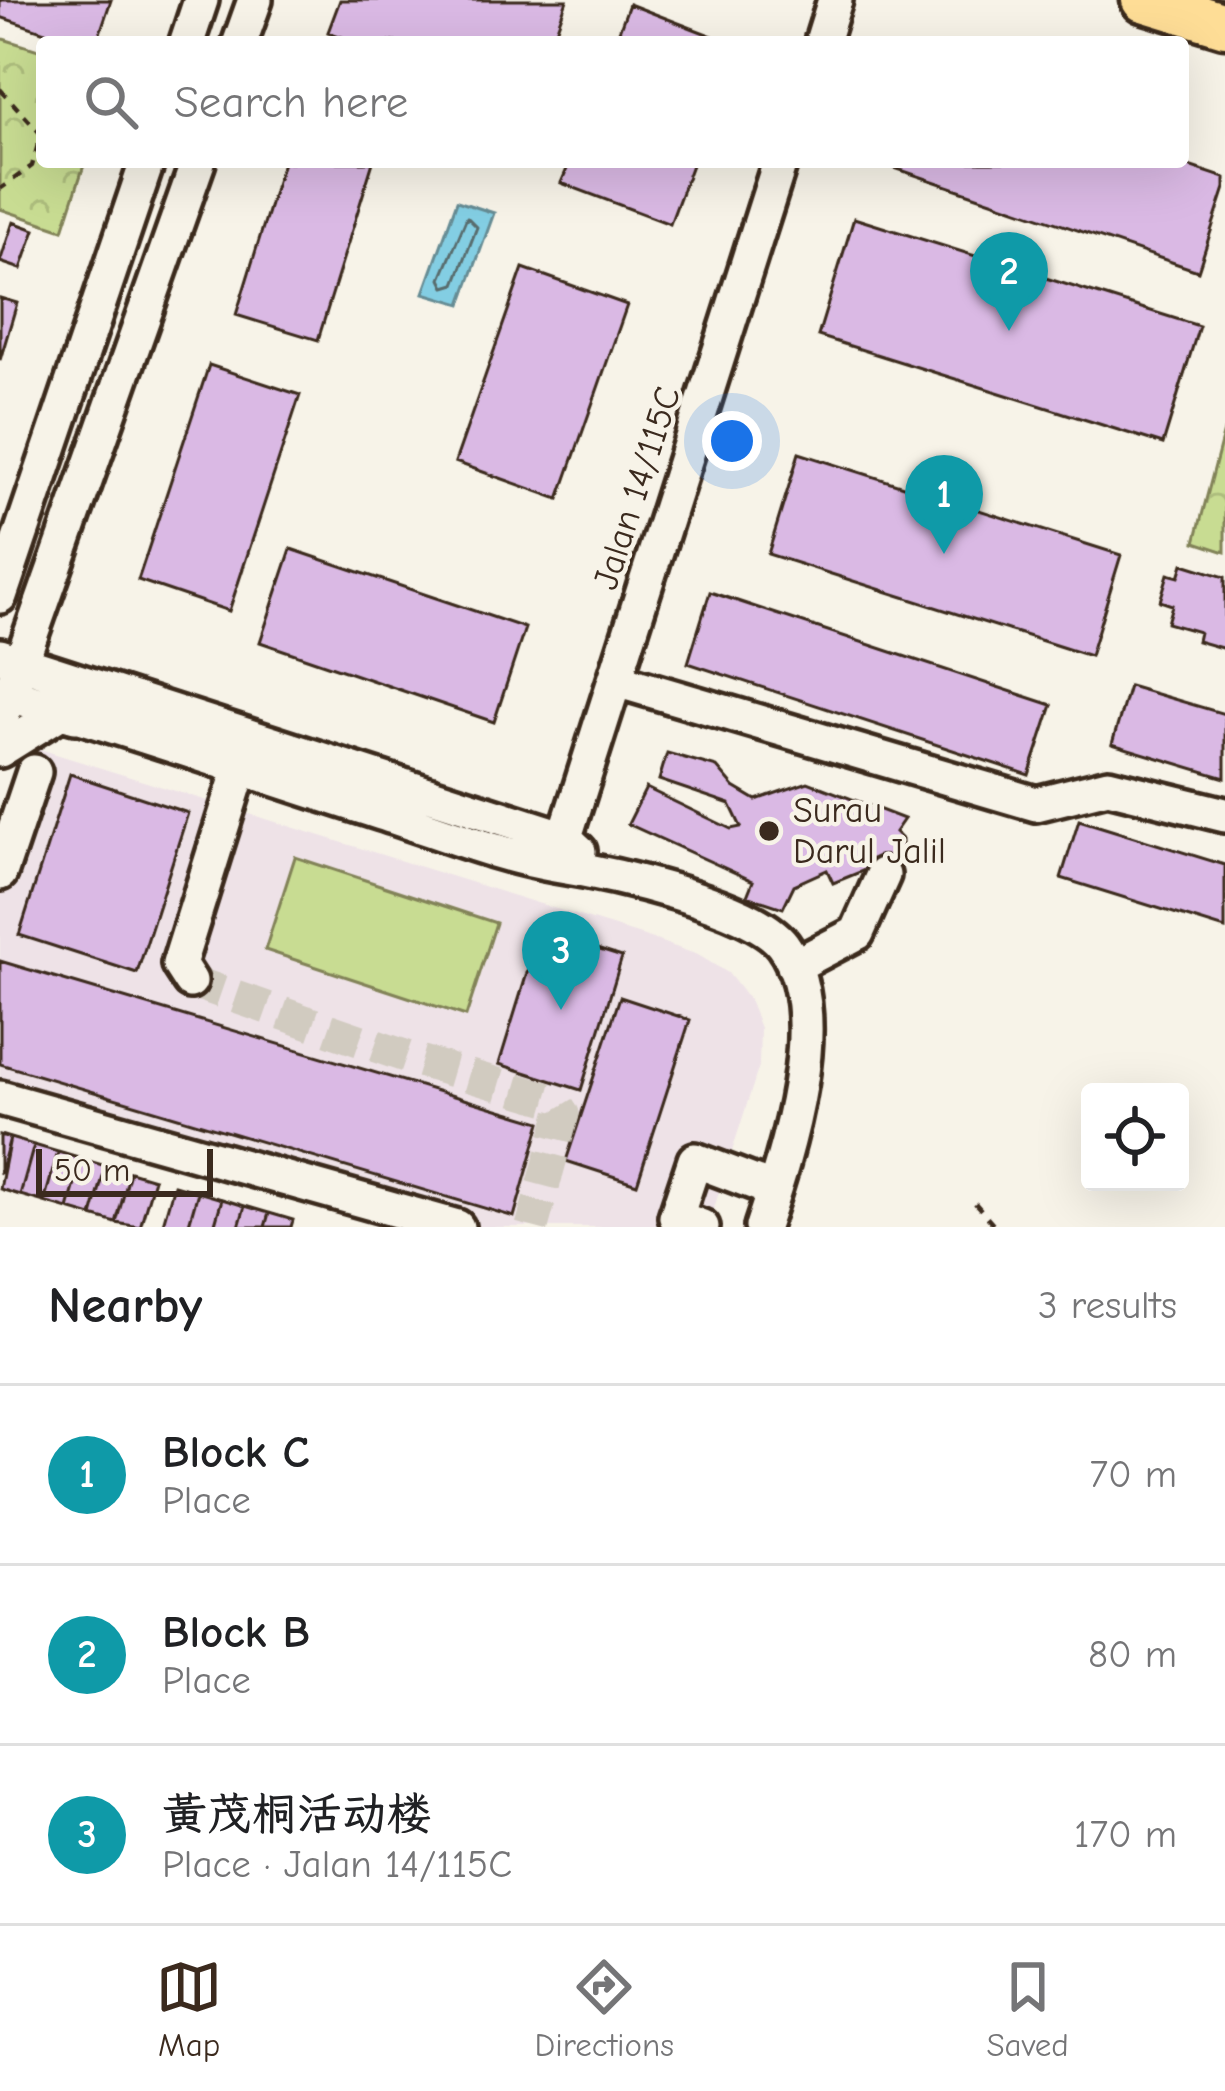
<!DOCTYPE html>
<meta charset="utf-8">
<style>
body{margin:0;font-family:"Comic Neue","LXGW WenKai TC",sans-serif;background:#f2f2f2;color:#202124}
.controls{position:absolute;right:36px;bottom:36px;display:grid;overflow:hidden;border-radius:12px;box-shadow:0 12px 48px #0002}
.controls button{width:108px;height:108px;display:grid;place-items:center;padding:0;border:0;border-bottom:3px solid #e0e0e0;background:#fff;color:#202124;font:60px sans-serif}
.scale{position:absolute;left:36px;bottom:30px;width:177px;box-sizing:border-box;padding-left:12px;border:6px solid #3b2a1e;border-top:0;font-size:33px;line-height:42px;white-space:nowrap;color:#3b2a1e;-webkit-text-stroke:9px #f7f3e8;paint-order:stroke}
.you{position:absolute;left:732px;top:441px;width:42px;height:42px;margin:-30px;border:9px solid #fff;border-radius:50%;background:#1a73e8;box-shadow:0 0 0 18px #1a73e833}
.badge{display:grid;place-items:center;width:78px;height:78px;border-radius:50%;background:#3b2a1e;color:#fff;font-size:39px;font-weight:700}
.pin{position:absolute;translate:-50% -99px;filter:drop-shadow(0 3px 6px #0008)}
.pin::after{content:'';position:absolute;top:63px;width:42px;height:36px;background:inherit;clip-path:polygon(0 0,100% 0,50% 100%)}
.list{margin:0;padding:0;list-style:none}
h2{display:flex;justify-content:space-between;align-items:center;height:156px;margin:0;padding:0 48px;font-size:51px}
h2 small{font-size:39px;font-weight:400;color:#757577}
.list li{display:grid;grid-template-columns:78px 1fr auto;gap:36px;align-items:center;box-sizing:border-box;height:180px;padding:0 48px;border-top:3px solid #e0e0e0}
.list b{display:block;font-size:45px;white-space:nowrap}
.list p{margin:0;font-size:39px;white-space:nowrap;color:#757577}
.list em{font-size:39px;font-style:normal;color:#757577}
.icon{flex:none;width:66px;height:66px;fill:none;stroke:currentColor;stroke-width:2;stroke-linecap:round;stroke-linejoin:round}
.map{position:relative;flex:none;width:1225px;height:1227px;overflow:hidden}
.search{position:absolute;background:#fff;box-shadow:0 12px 48px #0002;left:36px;right:36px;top:36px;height:132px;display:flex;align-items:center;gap:30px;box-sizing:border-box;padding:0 42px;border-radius:12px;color:#757577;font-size:45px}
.sheet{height:696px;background:#fff}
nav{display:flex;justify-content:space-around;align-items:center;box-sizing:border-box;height:168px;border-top:3px solid #e0e0e0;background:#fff;font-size:33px;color:#757577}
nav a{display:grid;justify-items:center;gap:6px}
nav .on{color:#3b2a1e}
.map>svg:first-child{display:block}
.built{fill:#eee2e7}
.park{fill:url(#park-crowns);stroke:#828358;stroke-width:3}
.garden{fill:#c8dc92;stroke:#828358;stroke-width:3}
.water{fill:#83cee3;stroke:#668c94;stroke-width:3}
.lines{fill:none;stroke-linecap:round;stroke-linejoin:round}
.shore{stroke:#586c6d;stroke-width:3}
.building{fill:#dab9e4;stroke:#3b2a1e;stroke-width:3}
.minor-tunnel{stroke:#d1cbc0;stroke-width:33;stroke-dasharray:33 16;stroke-linecap:butt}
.minor-casing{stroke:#3b2a1e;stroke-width:42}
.major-casing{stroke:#3b2a1e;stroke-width:51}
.path{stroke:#3b2a1e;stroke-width:4.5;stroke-dasharray:9 9;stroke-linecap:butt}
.minor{stroke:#f7f3e8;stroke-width:33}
.major{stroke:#fedd96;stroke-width:42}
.poi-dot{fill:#3b2a1e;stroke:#f7f3e8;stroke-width:4.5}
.labels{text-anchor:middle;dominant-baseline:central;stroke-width:9;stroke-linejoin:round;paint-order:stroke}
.street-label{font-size:36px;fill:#3b2a1e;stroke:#f7f3e8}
.poi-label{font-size:36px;fill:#3b2a1e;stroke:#f7f3e8;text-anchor:start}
</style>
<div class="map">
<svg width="1225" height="1227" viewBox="0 0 1225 1227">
<defs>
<pattern id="park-crowns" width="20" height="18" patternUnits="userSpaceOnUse" patternTransform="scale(3)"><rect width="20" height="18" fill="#c8dc92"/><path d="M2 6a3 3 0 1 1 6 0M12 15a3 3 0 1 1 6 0" fill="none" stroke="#adbd7d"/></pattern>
</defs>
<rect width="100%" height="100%" fill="#f7f3e8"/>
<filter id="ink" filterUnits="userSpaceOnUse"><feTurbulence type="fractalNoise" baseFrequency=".00833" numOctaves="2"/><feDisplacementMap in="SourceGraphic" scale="24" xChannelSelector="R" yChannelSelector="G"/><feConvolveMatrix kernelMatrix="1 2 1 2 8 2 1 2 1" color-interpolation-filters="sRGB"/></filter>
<g filter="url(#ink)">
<path class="built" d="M30 746 644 936 698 955 728 973 749 1000 760 1028 759 1066 708 1227H382L0 1112V837Z"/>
<path class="park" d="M0 38 42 51V162H85L63 230 0 209Z
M1225 427V552L1195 542Z"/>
<path class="garden" d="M295 857 496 923 466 1016 265 950Z"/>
<path class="water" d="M457 201 494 213 461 304 424 293Z"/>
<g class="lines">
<path class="shore" d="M467 217 477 227 455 284 445 287 441 279Z"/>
</g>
<path class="building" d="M0 0H111L97 42H75L0 17Z
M340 0H567L552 42H356L328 32Z
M629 4 728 42H615Z
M283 162H373L318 340 236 315Z
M570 162H693L670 224 561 183Z
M877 162H1177L1225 178V188L1198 271Z
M854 218 1199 326 1163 444 818 336Z
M13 222 35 230 21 269 0 262Z
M523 268 627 305 559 499 455 462Z
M0 298 17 303 0 360Z
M209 365 300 395 229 611 138 580Z
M799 453 1121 555 1090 656 768 554Z
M291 549 525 628 494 722 260 642Z
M1183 564 1225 577V649L1197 641 1199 632 1167 623 1172 605 1160 601 1168 574 1179 577Z
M710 592 1052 705 1029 775 688 663Z
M1129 686 1225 714V778L1112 744Z
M667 753 717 767 734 787 756 800 808 782 904 819 895 832 902 839V855L833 883 827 870 794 885 783 908 747 896 753 881 628 824 646 788 731 829 741 827 730 804 659 780Z
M70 774 188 813 137 973 19 935Z
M1079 820 1225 865V929L1061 878Z
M540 931 622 957 581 1090 499 1064Z
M0 961 541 1122 514 1217 0 1064Z
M620 997 690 1020 637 1184 566 1161Z
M0 1135 10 1138 0 1174Z
M10 1138 34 1145 20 1195 0 1189Z
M34 1145 58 1152 44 1202 20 1195Z
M58 1152 82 1159 68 1209 44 1202Z
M82 1159 106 1166 92 1216 68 1209Z
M106 1166 130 1172 116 1223 92 1216Z
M130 1172 154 1179 140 1227 116 1223Z
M174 1185 198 1192 188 1227H162Z
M198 1192 222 1199 214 1227H188Z
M222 1199 245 1206 239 1227H214Z
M245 1206 269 1213 265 1227H239Z
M269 1213 293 1220 291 1227H265Z"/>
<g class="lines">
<path class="minor-tunnel" d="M190 981 419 1061 555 1101 563 1114 532 1227"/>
<g class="minor-casing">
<path id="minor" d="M187 42 201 0
M240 42 255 0
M822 42 835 0
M0 596 147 162
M0 656 565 838 579 851
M616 680 1036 804 1108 786 1225 815
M0 692C128 728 254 773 381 813 438 831 496 855 555 865 606 873 753 904 783 945 833 1013 786 1155 762 1227
M0 722 198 162
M0 750 61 712 75 716
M556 865 780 162
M0 873 34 772
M794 966 857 933 883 875
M190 981 179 964 240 769
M0 1098 457 1227
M702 1227 676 1217 695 1160 774 1190"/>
</g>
<g class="major-casing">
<path id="major" d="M1143 0 1225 25"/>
</g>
<path class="path" d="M0 89 41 134 32 166 0 189
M975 1203 996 1227"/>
<use href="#minor" class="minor"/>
<use href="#major" class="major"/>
</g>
</g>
<circle class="poi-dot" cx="769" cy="831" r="12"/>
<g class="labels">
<g class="street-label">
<text transform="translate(637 488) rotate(-72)">Jalan 14/115C</text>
</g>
<g class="poi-label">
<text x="793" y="810">Surau<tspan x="793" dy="41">Darul Jalil</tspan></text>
</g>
</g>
</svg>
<div class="controls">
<button><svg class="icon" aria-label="locate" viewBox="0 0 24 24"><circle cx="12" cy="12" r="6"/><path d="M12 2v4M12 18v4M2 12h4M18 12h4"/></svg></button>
</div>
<div class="scale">50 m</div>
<div class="you"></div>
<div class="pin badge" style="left:944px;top:554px;background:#0f9aa8">1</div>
<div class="pin badge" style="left:1009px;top:331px;background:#0f9aa8">2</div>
<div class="pin badge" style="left:561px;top:1010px;background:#0f9aa8">3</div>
<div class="search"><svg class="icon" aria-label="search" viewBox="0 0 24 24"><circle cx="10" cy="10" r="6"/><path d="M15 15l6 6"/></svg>Search here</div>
</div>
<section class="sheet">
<h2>Nearby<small>3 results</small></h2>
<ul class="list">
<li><span class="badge" style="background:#0f9aa8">1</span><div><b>Block C</b><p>Place</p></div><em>70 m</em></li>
<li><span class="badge" style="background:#0f9aa8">2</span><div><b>Block B</b><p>Place</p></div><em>80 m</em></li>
<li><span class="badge" style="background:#0f9aa8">3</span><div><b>黄茂桐活动楼</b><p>Place · Jalan 14/115C</p></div><em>170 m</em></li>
</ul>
</section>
<nav>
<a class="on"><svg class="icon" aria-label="map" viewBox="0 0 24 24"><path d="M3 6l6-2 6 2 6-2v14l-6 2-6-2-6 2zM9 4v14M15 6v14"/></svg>Map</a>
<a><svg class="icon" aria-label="directions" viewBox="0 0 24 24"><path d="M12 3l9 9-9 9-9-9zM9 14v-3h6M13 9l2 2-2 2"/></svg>Directions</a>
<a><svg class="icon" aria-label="saved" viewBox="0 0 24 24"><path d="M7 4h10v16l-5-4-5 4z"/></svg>Saved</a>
</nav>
